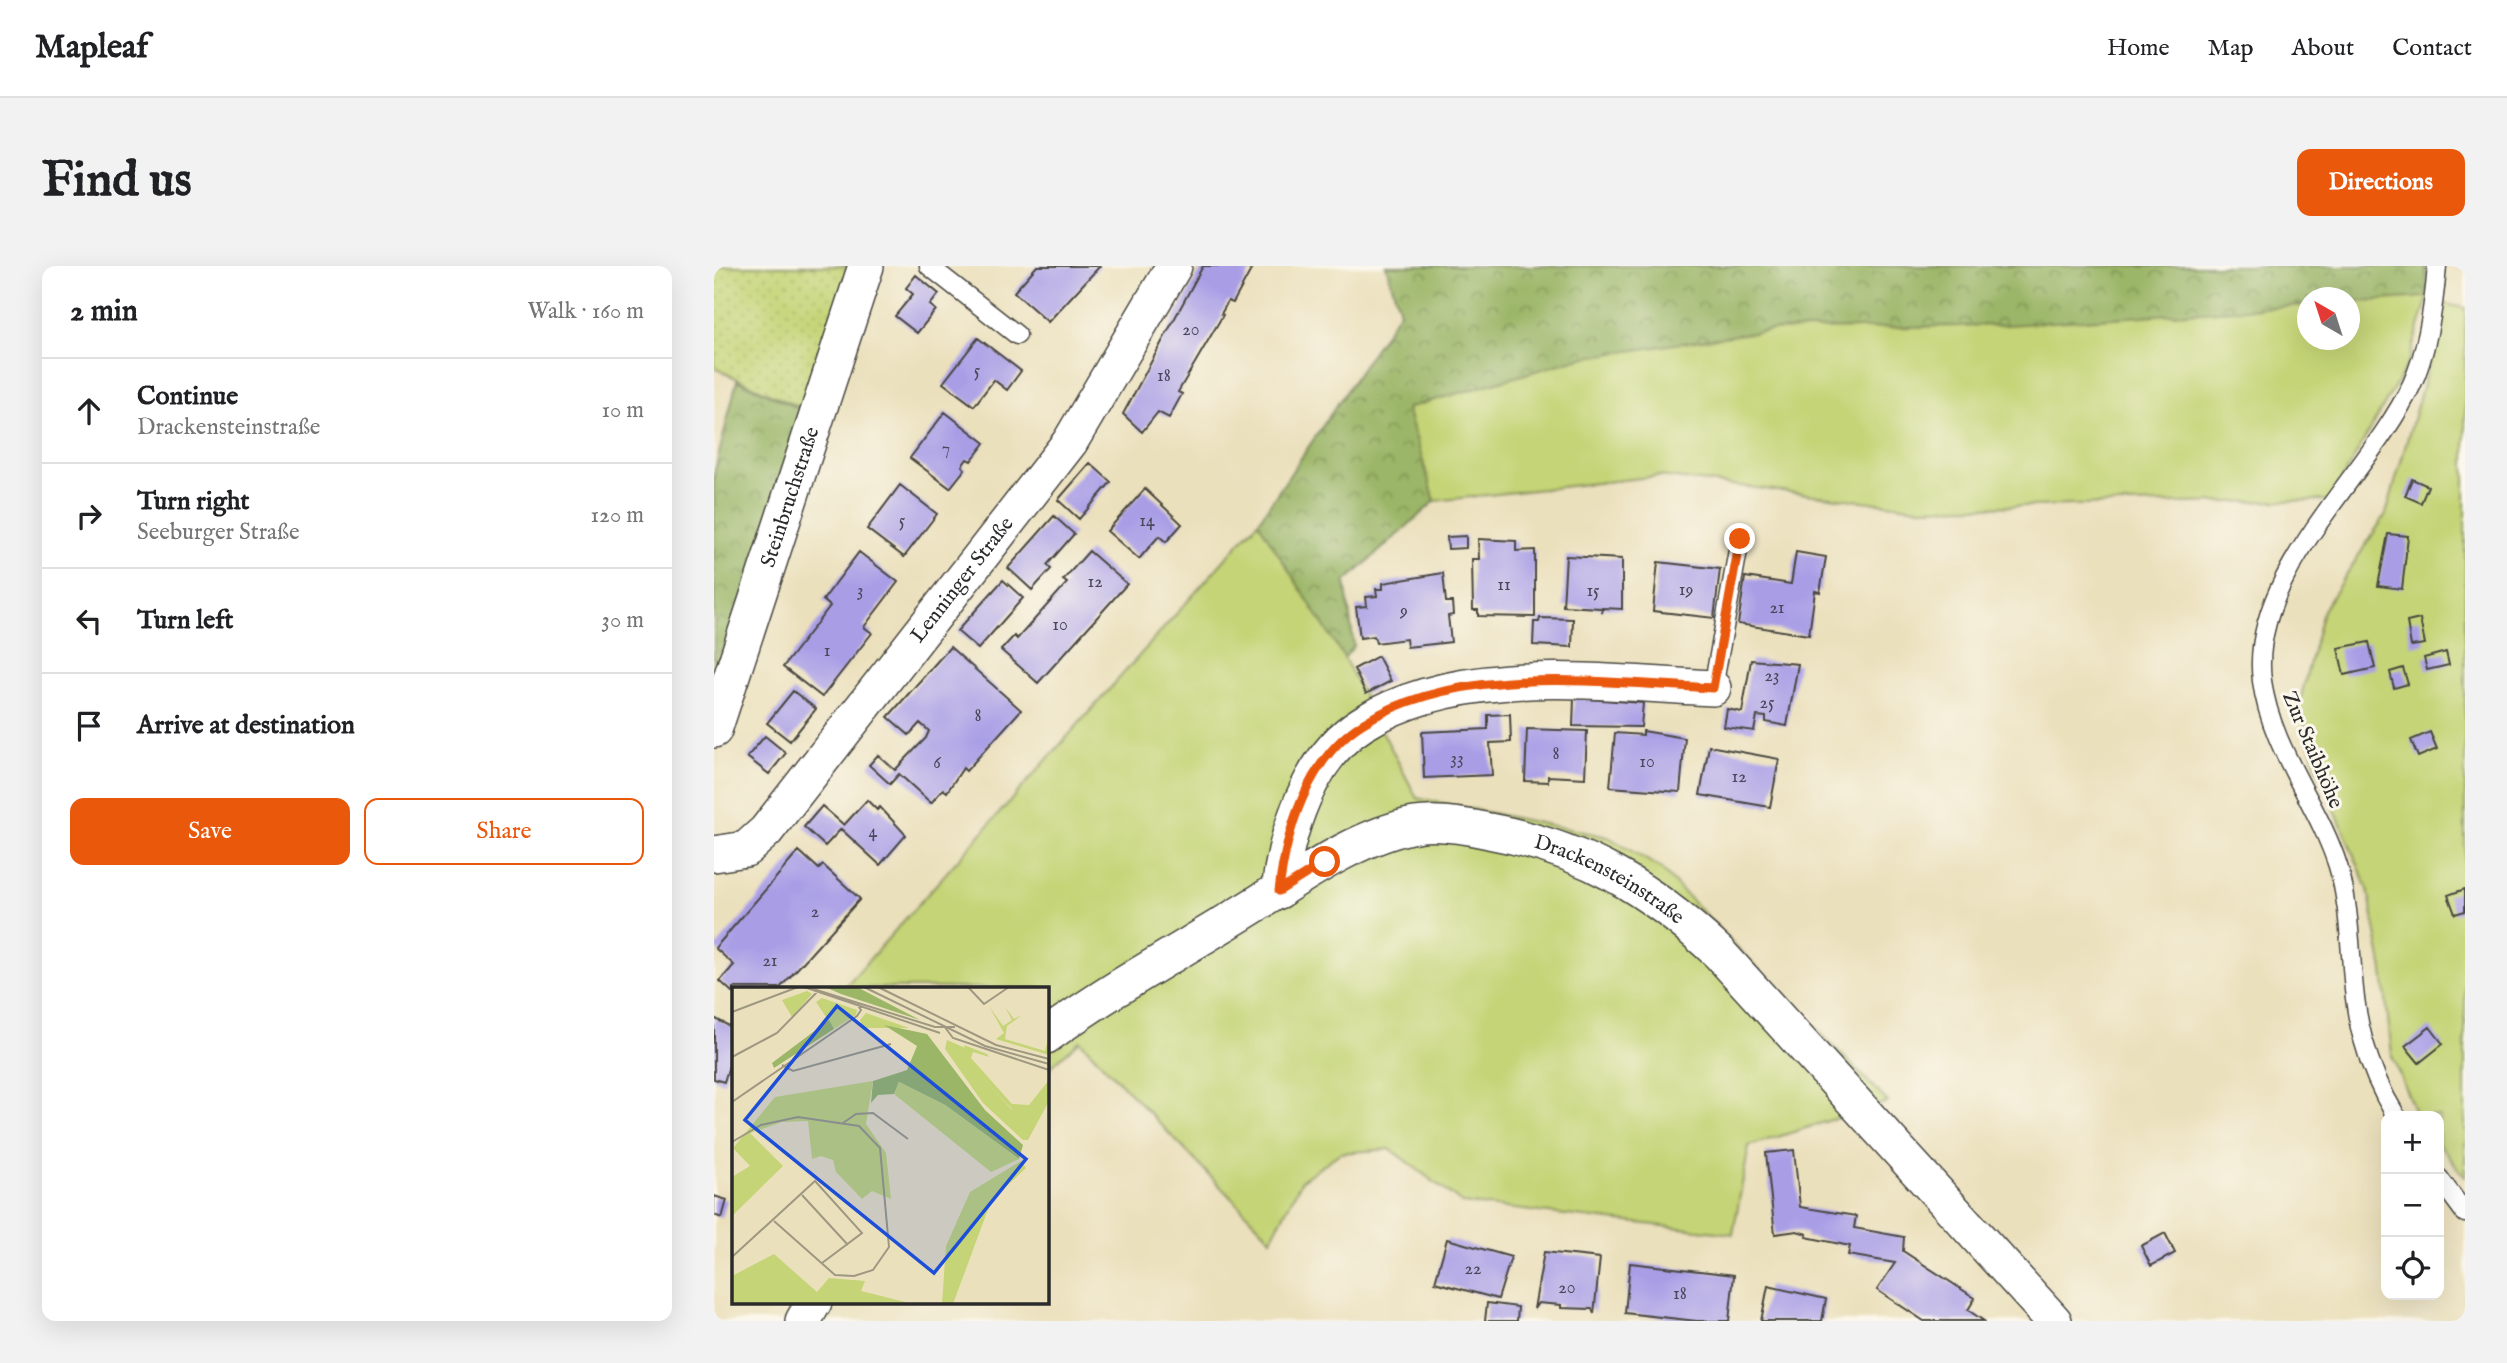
<!DOCTYPE html>
<meta charset="utf-8">
<style>
body{margin:0;font-family:"IM FELL English",serif;background:#f2f2f2;color:#202124}
.controls{position:absolute;right:21px;bottom:21px;display:grid;overflow:hidden;border-radius:14px;box-shadow:0 7px 28px #0002}
.controls button{width:63px;height:63px;display:grid;place-items:center;padding:0;border:0;border-bottom:2px solid #e0e0e0;background:#fff;color:#202124;font:35px sans-serif}
.compass{position:absolute;left:1583px;top:21px;width:63px;height:63px;border-radius:50%;background:#fff;box-shadow:0 7px 28px #0002;rotate:321deg}
.stop{position:absolute;width:21px;height:21px;margin:-16px;border:5px solid #ea580c;border-radius:50%;background:#fff}
.stop.end{background:#ea580c;border-color:#fff;box-shadow:0 2px 7px #0008}
.list{margin:0;padding:0;list-style:none}
h2{display:flex;justify-content:space-between;align-items:center;height:91px;margin:0;padding:0 28px;font-size:30px}
h2 small{font-size:23px;font-weight:400;color:#757577}
.list li{display:grid;grid-template-columns:46px 1fr auto;gap:21px;align-items:center;box-sizing:border-box;height:105px;padding:0 28px;border-top:2px solid #e0e0e0}
.list b{display:block;font-size:26px;white-space:nowrap}
.list p{margin:0;font-size:23px;white-space:nowrap;color:#757577}
.list em{font-size:23px;font-style:normal;color:#757577}
.actions{display:flex;gap:14px;padding:21px 28px}
.actions a{flex:1;padding:16px 0;border:2px solid #ea580c;border-radius:14px;text-align:center;font-size:24px;color:#ea580c}
.actions .main{background:#ea580c;color:#fff}
.icon{flex:none;width:38px;height:38px;fill:none;stroke:currentColor;stroke-width:2;stroke-linecap:round;stroke-linejoin:round}
.map{position:relative;flex:none;width:1751px;height:1055px;overflow:hidden;border-radius:14px}
header{display:flex;align-items:center;gap:42px;box-sizing:border-box;height:98px;padding:0 35px;background:#fff;border-bottom:2px solid #e0e0e0}
header strong{font-size:33px}
nav{display:flex;gap:38px;margin-inline-start:auto;font-size:24px}
.intro{display:flex;align-items:center;justify-content:space-between;box-sizing:border-box;height:168px;padding:0 42px}
h1{margin:0;font-size:49px}
.button{padding:18px 32px;border-radius:14px;background:#ea580c;color:#fff;font-size:24px;font-weight:700}
main{display:flex;gap:42px;padding:0 42px}
aside{flex:1;background:#fff;border-radius:14px;box-shadow:0 7px 28px #0002}
.map>svg:first-child{display:block}
.grass{fill:url(#grass-dots);stroke:#788050;stroke-width:2}
.forest{fill:url(#forest-crowns);stroke:#637049;stroke-width:2}
.garden{fill:#c4d476;stroke:#788050;stroke-width:2}
.building{fill:#a99ee6}
.lines{fill:none;stroke-linecap:round;stroke-linejoin:round}
.lane-casing{stroke:#484641;stroke-width:21}
.street-casing{stroke:#484641;stroke-width:38}
.lane{stroke:#fff;stroke-width:18}
.street{stroke:#fff;stroke-width:35}
.route{stroke:#ea580c;stroke-width:9}
.labels{text-anchor:middle;dominant-baseline:central;stroke-width:6;stroke-linejoin:round;paint-order:stroke}
.number-label{font-size:18px;fill:#4a485a}
.street-label{font-size:21px;fill:#2b2b2b;stroke:#fbf7ec}
.inset-road{fill:none;stroke:#9e9882;stroke-width:2}
.view{fill:#1d4ed8;fill-opacity:0.15;stroke:#1d4ed8;stroke-width:3.5}
.inset-edge{fill:none;stroke:#2b2b2b;stroke-width:3.5}
</style>
<header>
<strong>Mapleaf</strong>
<nav><a>Home</a><a>Map</a><a>About</a><a>Contact</a></nav>
</header>
<div class="intro"><h1>Find us</h1><a class="button">Directions</a></div>
<main>
<aside>
<h2>2 min<small>Walk · 160 m</small></h2>
<ul class="list">
<li><svg class="icon" aria-label="ahead" viewBox="0 0 24 24"><path d="M12 20V5M6 11l6-6 6 6"/></svg><div><b>Continue</b><p>Drackensteinstraße</p></div><em>10 m</em></li>
<li><svg class="icon" aria-label="right" viewBox="0 0 24 24"><path d="M7 20v-9h11M14 6l5 5-5 5"/></svg><div><b>Turn right</b><p>Seeburger Straße</p></div><em>120 m</em></li>
<li><svg class="icon" aria-label="left" viewBox="0 0 24 24"><path d="M17 20v-9H6M10 6l-5 5 5 5"/></svg><div><b>Turn left</b></div><em>30 m</em></li>
<li><svg class="icon" aria-label="arrive" viewBox="0 0 24 24"><path d="M6 21V4h12l-3 4 3 4H6"/></svg><div><b>Arrive at destination</b></div></li>
</ul>
<div class="actions"><a class="main">Save</a><a>Share</a></div>
</aside>
<div class="map">
<svg width="1751" height="1055" viewBox="0 0 1751 1055">
<defs>
<pattern id="grass-dots" width="8" height="8" patternUnits="userSpaceOnUse" patternTransform="scale(1.75)"><rect width="8" height="8" fill="#c4d476"/><path d="M2 2h.1M6 6h.1" fill="none" stroke="#a9b666" stroke-width="1.8" stroke-linecap="round"/></pattern>
<pattern id="forest-crowns" width="20" height="18" patternUnits="userSpaceOnUse" patternTransform="scale(1.75)"><rect width="20" height="18" fill="#9bb667"/><path d="M2 6a3 3 0 1 1 6 0M12 15a3 3 0 1 1 6 0" fill="none" stroke="#7f9455"/></pattern>
</defs>
<rect width="100%" height="100%" fill="#fbf7ec"/>
<filter id="ink" filterUnits="userSpaceOnUse"><feTurbulence type="fractalNoise" baseFrequency=".0143" numOctaves="2"/><feDisplacementMap in="SourceGraphic" scale="14" xChannelSelector="R" yChannelSelector="G"/><feConvolveMatrix kernelMatrix="1 2 1 2 8 2 1 2 1" color-interpolation-filters="sRGB"/></filter>
<filter id="wash" filterUnits="userSpaceOnUse"><feTurbulence type="fractalNoise" baseFrequency=".00686" numOctaves="4" result="noise"/><feDisplacementMap in="SourceGraphic" scale="28" xChannelSelector="R" yChannelSelector="G"/><feGaussianBlur stdDeviation="1.57" result="paint"/><feColorMatrix in="noise" values="0 0 0 0 0 0 0 0 0 0 0 0 0 0 0 0 0 1.4 0 .05"/><feComposite in="paint" operator="in"/></filter>
<g filter="url(#wash)">
<rect width="100%" height="100%" fill="#ebe0bc"/>
<path class="grass" d="M0 0H135L87 142 0 102Z"/>
<path class="forest" d="M672 0H1712L1714 31 1636 36V32H1594L1593 39 1295 59 1057 64 867 92 693 142 721 235 631 316 640 380 630 392 544 256 686 45Z
M23 114 88 144 0 422V208Z"/>
<path class="garden" d="M1714 31 1694 97 1616 234 1205 242 945 210 721 235 693 142 867 92 1057 64 1295 59 1593 39 1594 74H1636V36Z
M1732 38 1751 42V911L1725 878V850L1702 849 1678 790 1669 705 1654 623 1602 499 1585 439 1609 344 1672 248Z
M544 256 630 392 703 532 894 571 946 602 1174 836 1035 880 1019 968 748 937 676 883 626 887 588 914 557 973 366 775 333 804 332 722H130Z"/>
<g id="blocks">
<path class="building" d="M323 0H386L334 56 300 26Z
M489 0H529L537 4 519 37 514 35 507 48 509 49 464 126 468 128 455 152 444 146 428 166 409 148Z
M202 9 225 28 216 39 222 44 203 67 181 50 199 28 192 22Z
M264 72 307 105 293 124 280 114 260 140 229 117Z
M231 146 271 177 257 195 253 193 248 200 251 203 236 222 196 192Z
M376 197 397 216 365 253 344 234Z
M1698 213 1714 220 1707 237 1691 230Z
M186 219 223 248 190 291 153 263Z
M431 223 468 258 452 276 445 270 425 293 393 265Z
M340 250 360 268 333 299 337 303 318 324 294 302Z
M1674 268 1694 270 1688 323 1664 320Z
M752 270V282L734 283 733 271Z
M764 273 802 275V285L821 284V351L764 350V344H759L758 293H765Z
M375 285 413 318 324 417 287 384 300 370 303 373 353 317 349 314Z
M145 286 184 316 150 361 158 367 108 431 69 401 116 340 109 334Z
M1082 286 1112 291 1106 326 1101 325 1095 369 1024 358 1031 311 1077 318Z
M852 290 908 293V343L889 342 888 347 887 342 849 340Z
M944 296 1006 303 1000 352 939 345Z
M729 307 732 336H738L739 349 734 350 737 376 693 381 692 373 662 377 660 370 646 372 642 341 653 340 652 331 663 330 662 323H669V317Z
M289 314 309 332 264 383 243 365Z
M826 352 859 353 858 381 819 379 820 356H825Z
M1706 353 1711 378 1697 380 1693 356Z
M1655 376 1661 402 1630 409 1624 382Z
M236 381 307 444 252 505 249 502 233 526 229 523 217 537 185 508 176 518 155 499 164 489 181 504 212 472 215 465 206 457 195 469 174 451Z
M1732 386 1735 399 1713 404 1710 392Z
M664 390 677 415 652 428 640 403Z
M1037 394 1084 398 1073 460 1052 456V451L1043 450 1040 465 1010 461 1013 443 1028 446Z
M1689 402 1694 418 1680 422 1676 406Z
M79 425 102 443 76 475 53 457Z
M860 432 929 437 927 461 859 460Z
M796 448 797 476 776 477 778 509 710 512 708 466 774 463V449Z
M813 463 873 465 871 512 834 510V516L811 515Z
M929 465 971 472 966 526 896 521 901 467 929 469Z
M1716 466 1723 483 1704 491 1697 474Z
M51 470 72 487 55 508 33 491Z
M995 480 1065 493 1056 541 986 529Z
M153 534 163 544 166 541 192 569 166 599 127 563 111 580 90 561 108 540 130 559Z
M85 585 105 603 109 599 146 633 66 722H19V727L6 715 20 699 1 682Z
M1751 623V645L1741 648 1734 629Z
M0 752 19 762V787L10 816 0 813Z
M1716 761 1729 778 1705 797 1691 780Z
M1080 884 1086 941 1142 950 1140 962 1190 971 1189 985 1261 1032 1254 1044 1270 1055H1210L1163 1024 1181 997 1134 989 1136 980 1092 971 1093 968 1083 965 1061 968 1052 887Z
M0 930 13 934 8 952 0 949Z
M1451 967 1461 987 1437 1000 1427 980Z
M733 973 797 991 784 1033 721 1016Z
M830 986 886 992 880 1048 878 1043 847 1042V1039L824 1037 820 1043Z
M916 997 1020 1009 1015 1055H983L911 1047Z
M1054 1020 1112 1033 1108 1055H1047Z
M773 1037 804 1041 803 1055H771Z"/>
</g>
</g>
<g filter="url(#ink)">
<use href="#blocks" fill-opacity="0" stroke="#484641" stroke-width="2"/>
<g class="lines">
<g class="lane-casing">
<path id="lane" d="M215 0 303 69
M999 422 1026 273
M1682 850C1668 827 1656 799 1649 773 1633 717 1641 656 1624 600 1604 537 1557 483 1548 415 1534 308 1656 209 1698 118 1714 83 1720 39 1723 0
M1725 912 1751 947"/>
</g>
<g class="street-casing">
<g id="street">
<path id="s1" d="M0 464 152 0"/>
<path id="s2" d="M0 588 32 583 52 565 356 176 460 0"/>
<path d="M565 625C572 566 595 491 648 458 746 396 889 417 999 422"/>
<path id="s3" d="M332 770C394 725 461 688 526 648 578 617 641 570 701 559 724 555 752 560 775 565 869 582 936 622 1005 687L1340 1055"/>
<path d="M89 1055 100 1036"/>
</g>
</g>
<use href="#lane" class="lane"/>
<use href="#street" class="street"/>
</g>
</g>
<g class="lines" filter="url(#ink)">
<path class="route" d="M611 596 565 625C572 565 593 493 648 458 746 396 889 417 999 422L1026 273"/>
</g>
<g class="labels">
<g class="number-label">
<text x="477" y="64">20</text>
<text x="263" y="105">5</text>
<text x="450" y="110">18</text>
<text x="232" y="183">7</text>
<text x="188" y="255">5</text>
<text x="433" y="255">14</text>
<text x="381" y="316">12</text>
<text x="790" y="319">11</text>
<text x="972" y="324">19</text>
<text x="146" y="325">3</text>
<text x="879" y="325">15</text>
<text x="1063" y="342">21</text>
<text x="690" y="345">9</text>
<text x="346" y="359">10</text>
<text x="113" y="385">1</text>
<text x="1058" y="410">23</text>
<text x="1053" y="437">25</text>
<text x="264" y="450">8</text>
<text x="842" y="488">8</text>
<text x="743" y="493">33</text>
<text x="933" y="496">10</text>
<text x="223" y="497">6</text>
<text x="1025" y="511">12</text>
<text x="159" y="566">4</text>
<text x="101" y="646">2</text>
<text x="56" y="695">21</text>
<text x="759" y="1003">22</text>
<text x="853" y="1022">20</text>
<text x="966" y="1028">18</text>
</g>
<g class="street-label">
<text stroke="none"><textPath href="#s1" startOffset="245">Steinbruchstraße</textPath></text>
<text stroke="none"><textPath href="#s2" startOffset="378">Lenninger Straße</textPath></text>
<text transform="translate(1598 484) rotate(67)">Zur Staibhöhe</text>
<text stroke="none"><textPath href="#s3" startOffset="632">Drackensteinstraße</textPath></text>
</g>
</g>
<g transform="translate(18 721)">
<rect width="317" height="317" fill="#ebe0bc"/>
<path d="M90 11 125 23 124 28 102 42 84 15ZM257 19 271 39 280 33 273 20 282 32 290 28 275 39 273 52 313 64 317 49V68L264 52 272 46ZM134 26 177 41H130L128 33ZM232 58 255 67 257 70 241 65 239 71 280 117 297 118 317 93V114L296 153H291L302 133 281 123 266 108 235 71Z" fill="#c4d476"/>
<path d="M93 0H125L188 33 109 7ZM97 33 102 42 42 81 40 76ZM152 38 195 47 253 123 291 158 287 172 213 118 167 95 162 107 146 108 139 116 141 94 175 83 185 59Z" fill="#9bb667"/>
<path d="M75 4 80 7 60 30 50 13ZM215 53 240 64 234 69 266 108 280 123 284 119 303 133 291 153 251 116 213 62ZM141 94 134 137 154 166 159 212 140 204 130 212 104 185 101 173 89 169 80 172 76 134 50 135 18 146 51 179 0 229V190L18 179 1 161 43 110ZM167 95 213 118 287 172 259 185 162 107ZM289 174 294 181 263 210 255 225 221 317H210L214 259 238 205ZM42 267 85 305 97 291 133 294 129 304 181 317H0V289Z" fill="#c4d476"/>
<path class="inset-road" d="M72 0 208 46M75 0 203 40H223M132 0 253 59 317 77M146 0 264 58 317 72M236 0 252 17 277 0M0 25 66 0M212 39 221 51 317 83M0 70 45 46 86 4M50 78 61 84 159 57M0 115 125 29 129 23 125 17M111 136 124 127 141 126 176 152M0 155 29 138 66 130 127 139 148 161 157 260 141 283 122 289 103 288 42 234M70 208 116 258M0 270 83 194 130 246 90 276"/>
<path class="view" d="M105 19 294 172 202 286 13 133Z"/>
<rect width="317" height="317" class="inset-edge"/>
</g>
</svg>
<div class="controls">
<button>+</button>
<button>−</button>
<button><svg class="icon" aria-label="locate" viewBox="0 0 24 24"><circle cx="12" cy="12" r="6"/><path d="M12 2v4M12 18v4M2 12h4M18 12h4"/></svg></button>
</div>
<svg class="compass" viewBox="-18 -18 36 36"><path d="M0-13l5 13h-10z" fill="#e53935"/><path d="M0 13l5-13h-10z" fill="#757577"/></svg>
<div class="stop" style="left:611px;top:596px"></div>
<div class="stop end" style="left:1026px;top:273px"></div>
</div>
</main>
